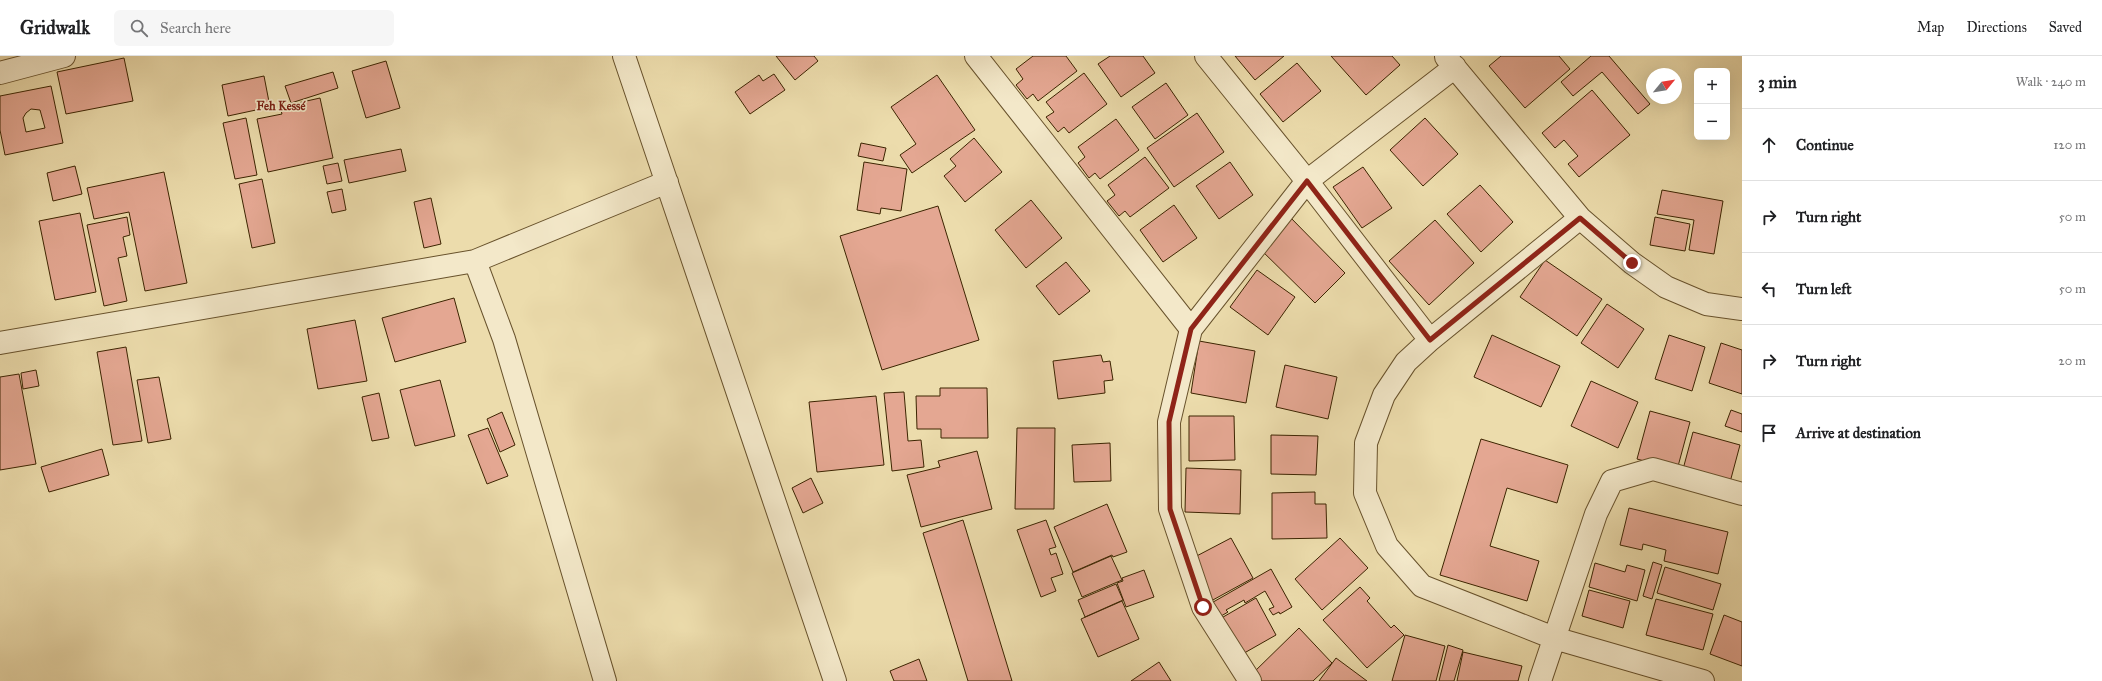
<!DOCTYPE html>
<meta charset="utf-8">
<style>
body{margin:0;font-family:"IM FELL Great Primer",serif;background:#f6f6f6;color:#202124}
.controls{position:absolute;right:12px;top:12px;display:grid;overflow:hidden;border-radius:6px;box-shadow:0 4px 16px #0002}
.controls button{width:36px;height:36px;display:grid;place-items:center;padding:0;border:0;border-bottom:1px solid #e0e0e0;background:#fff;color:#202124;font:20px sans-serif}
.compass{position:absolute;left:1646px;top:12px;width:36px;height:36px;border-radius:50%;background:#fff;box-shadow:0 4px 16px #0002;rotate:60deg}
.stop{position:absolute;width:12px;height:12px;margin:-9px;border:3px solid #8f2418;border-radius:50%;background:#fff}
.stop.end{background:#8f2418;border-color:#fff;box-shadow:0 1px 4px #0008}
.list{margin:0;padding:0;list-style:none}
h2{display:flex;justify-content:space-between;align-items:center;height:52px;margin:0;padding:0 16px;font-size:17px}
h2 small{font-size:13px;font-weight:400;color:#757577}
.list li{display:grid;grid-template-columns:26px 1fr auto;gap:12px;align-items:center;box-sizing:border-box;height:72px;padding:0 16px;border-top:1px solid #e0e0e0}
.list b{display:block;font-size:15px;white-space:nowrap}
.list em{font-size:13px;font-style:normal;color:#757577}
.icon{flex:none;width:22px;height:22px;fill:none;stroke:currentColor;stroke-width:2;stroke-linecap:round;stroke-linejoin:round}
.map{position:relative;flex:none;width:1742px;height:625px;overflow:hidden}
header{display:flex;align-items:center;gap:24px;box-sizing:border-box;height:56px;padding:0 20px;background:#fff;border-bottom:1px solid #e0e0e0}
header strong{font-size:19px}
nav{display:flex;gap:22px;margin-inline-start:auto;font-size:14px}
.search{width:280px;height:36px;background:#f6f6f6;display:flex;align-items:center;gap:10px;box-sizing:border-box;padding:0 14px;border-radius:6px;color:#757577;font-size:15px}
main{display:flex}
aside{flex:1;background:#fff}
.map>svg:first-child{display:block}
.building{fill:#e4a792;stroke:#3c2401;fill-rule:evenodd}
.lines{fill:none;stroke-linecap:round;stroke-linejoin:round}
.minor-casing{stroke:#68522c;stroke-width:24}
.minor{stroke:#f3e8c9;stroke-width:22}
.route{stroke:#8f2418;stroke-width:5}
.labels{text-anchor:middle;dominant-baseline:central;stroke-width:3.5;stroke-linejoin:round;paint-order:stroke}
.neighbourhood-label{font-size:12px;font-weight:bold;fill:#7a1f14;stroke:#f3e8c9}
</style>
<header>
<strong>Gridwalk</strong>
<div class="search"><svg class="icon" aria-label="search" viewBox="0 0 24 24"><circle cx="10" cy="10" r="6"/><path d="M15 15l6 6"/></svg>Search here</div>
<nav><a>Map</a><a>Directions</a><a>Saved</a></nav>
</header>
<main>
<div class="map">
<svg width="1742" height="625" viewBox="0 0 1742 625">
<rect width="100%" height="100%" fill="#ecdcac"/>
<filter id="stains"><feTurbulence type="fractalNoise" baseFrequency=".005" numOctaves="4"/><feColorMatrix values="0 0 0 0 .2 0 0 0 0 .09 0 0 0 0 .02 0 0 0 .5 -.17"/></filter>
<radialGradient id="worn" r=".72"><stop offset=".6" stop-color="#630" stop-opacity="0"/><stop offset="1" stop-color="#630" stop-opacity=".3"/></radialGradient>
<path class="building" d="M776 0H814L818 5 795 24Z
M1033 0H1066L1077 15 1038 45 1033 38 1027 43 1016 29 1023 23 1016 13Z
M1110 0H1143L1155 17 1121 41 1098 8Z
M1235 0H1284L1255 24Z
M1331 0H1392L1400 9 1366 39Z
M1501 0H1559L1570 13 1525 52 1489 10Z
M1591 0H1609L1650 48 1638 58 1602 16 1573 40 1561 26Z
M124 2 133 45 66 58 57 16Z
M386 5 400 52 366 62 352 15Z
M1297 7 1321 35 1283 66 1260 38Z
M333 16 338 32 291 47 285 30Z
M1084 17 1107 48 1069 77 1064 71 1058 76 1046 61 1054 56 1046 46Z
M774 18 785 34 750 58 735 36 759 19 763 25Z
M937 19 975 74 912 117 900 99 916 88 891 51Z
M264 20 270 51 228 60 222 29Z
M1166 27 1188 59 1155 83 1132 51Z
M51 30 63 87 5 99 0 74V40ZM31 53 40 54 45 72 26 76 23 62 26 57Z
M1592 34 1630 79 1579 121 1568 108 1578 100 1564 84 1555 92 1542 77Z
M320 42 333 102 268 116 257 63 282 58 280 51Z
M1197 57 1224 96 1174 131 1147 92Z
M246 62 257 119 235 123 223 67Z
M1425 62 1458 98 1423 130 1390 94Z
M1116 63 1139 94 1100 123 1095 117 1089 122 1078 107 1085 101 1078 91Z
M974 82 1002 116 965 146 944 120 956 110 950 103Z
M861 87 886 92 883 105 858 100Z
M401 93 406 115 349 127 344 104Z
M1145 101 1169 132 1130 161 1125 155 1119 160 1107 145 1115 139 1108 129Z
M864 106 907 113 901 155 881 152 880 158 857 154Z
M1230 106 1253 139 1219 163 1196 130Z
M338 107 342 125 327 128 323 110Z
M75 110 82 138 53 145 47 117Z
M1363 111 1392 152 1362 172 1333 131Z
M164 116 187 227 145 235 129 156 94 163 87 132Z
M262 123 275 187 252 192 239 128Z
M1480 129 1513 166 1481 196 1447 158Z
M342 133 346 154 332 157 327 136Z
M1662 134 1723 145 1714 198 1689 194 1694 164 1657 158Z
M431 142 441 188 424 192 414 146Z
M1031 144 1062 182 1026 212 995 174Z
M1174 149 1197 182 1163 206 1140 174Z
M938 150 979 284 882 314 840 180Z
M80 157 96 236 55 244 39 165Z
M1287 158 1345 217 1315 247 1256 189Z
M127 161 130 179 123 181 127 200 118 202 127 245 104 250 87 169Z
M1655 161 1690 168 1685 195 1650 189Z
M1435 164 1474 207 1429 249 1389 205Z
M1545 204 1602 243 1577 280 1520 241Z
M1066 206 1090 235 1059 259 1036 230Z
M1257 214 1295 241 1268 279 1230 251Z
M454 242 466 286 395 306 382 262Z
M1607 248 1644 273 1618 312 1581 287Z
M355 264 367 325 318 333 307 273Z
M1492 279 1560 310 1541 351 1474 321Z
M1669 279 1705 291 1692 335 1655 323Z
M1199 285 1255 295 1246 347 1191 337Z
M1721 287 1742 294V338L1709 327Z
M126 291 142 385 113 389 97 296Z
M1101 299 1103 306 1110 305 1113 324 1104 325 1105 337 1058 343 1053 305Z
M1285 309 1337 321 1328 363 1276 351Z
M36 314 39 330 23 333 21 317Z
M19 318 36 408 0 414V321Z
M159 321 171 383 148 387 137 324Z
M440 324 455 380 415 390 400 334Z
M1591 325 1638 346 1618 392 1571 370Z
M940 332H987L988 382H941V373H917L916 340H940Z
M904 336 908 385 921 384 924 411 892 415 884 337Z
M379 337 389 382 372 385 362 341Z
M876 340 884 409 817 416 809 346Z
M1731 354 1742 358V376L1725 370Z
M1650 355 1690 366 1677 414 1637 403Z
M502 356 515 389 500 396 487 363Z
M1189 360H1234L1235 404 1189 405Z
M488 372 508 420 487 428 468 379Z
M1017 372H1055L1054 453H1015Z
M1693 376 1740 389 1729 430 1682 417Z
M1271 379 1318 380 1316 419 1271 418Z
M1481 383 1568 409 1557 447 1507 432 1490 490 1539 505 1527 545 1440 519Z
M1110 387 1111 425 1074 426 1072 389Z
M102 393 109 419 49 436 41 411Z
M977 395 992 453 921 471 907 419 940 411 938 405Z
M1186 412 1241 414 1240 458 1185 456Z
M811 422 823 447 803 457 792 432Z
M1315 436V448H1326L1327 482 1272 483V437Z
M1107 448 1127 496 1113 501 1112 499 1073 516 1054 471Z
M1629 452 1728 476 1718 518 1664 505 1666 494 1643 488 1642 494 1620 489Z
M963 464 1012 625H968L923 477Z
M1046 464 1056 491 1049 493 1051 499 1056 497 1063 518 1051 522 1056 535 1041 541 1017 474Z
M1231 482 1253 522 1211 545 1189 504Z
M1340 482 1368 512 1322 554 1295 523Z
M1111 500 1122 524 1082 541 1072 517Z
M1653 506 1662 509 1652 543 1643 540Z
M1595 507 1625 516 1627 509 1645 514 1637 545 1589 531Z
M1665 511 1721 528 1713 554 1657 537Z
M1271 513 1292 551 1280 558 1279 556 1273 559 1269 553 1274 551 1265 535 1245 547 1244 544 1226 554 1228 556 1216 563 1208 549Z
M1144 514 1154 541 1126 551 1117 527 1123 525 1122 522Z
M1116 528 1123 544 1085 561 1078 544Z
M1360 531 1370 542 1367 545 1391 572 1394 569 1404 579 1367 612 1323 564Z
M1589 534 1630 545 1623 572 1582 560Z
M1256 542 1276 579 1239 600 1218 564Z
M1656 543 1713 558 1703 594 1646 579Z
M1122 545 1139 583 1098 601 1081 563Z
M1724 559 1742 566V610L1710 598Z
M1299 572 1332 607 1313 625H1257L1251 619Z
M1405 579 1445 590 1436 625H1392Z
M1448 589 1463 594 1454 625H1439Z
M1463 596 1522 610 1518 625H1457Z
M1336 602 1367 625H1319Z
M919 603 927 625H894L890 615Z
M1159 606 1171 625H1131Z"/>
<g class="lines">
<g class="minor-casing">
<path id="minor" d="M624 0 835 625
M976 0 1191 273
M1206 0 1307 125 1430 284
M1446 1 1580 162 1632 207 1666 231 1706 248 1742 253
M0 17 64 0
M1580 162 1430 284 1406 306 1384 339 1366 387 1365 437 1387 490 1422 530 1554 582 1703 625
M0 287 475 205
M605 625 504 283 475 205 667 126
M1250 625 1203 551 1170 453 1169 366 1191 273 1307 125 1455 11
M1540 625 1596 458 1612 425 1653 413 1742 438"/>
</g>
<use href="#minor" class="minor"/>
</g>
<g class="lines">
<path class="route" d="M1203 551 1170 453 1169 366 1191 273 1307 125 1430 284 1580 162 1632 207"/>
</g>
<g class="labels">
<g class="neighbourhood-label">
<text x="281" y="50">Feh Kessé</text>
</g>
</g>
<rect width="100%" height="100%" filter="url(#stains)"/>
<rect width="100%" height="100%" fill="url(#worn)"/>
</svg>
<div class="controls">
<button>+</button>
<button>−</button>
</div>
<svg class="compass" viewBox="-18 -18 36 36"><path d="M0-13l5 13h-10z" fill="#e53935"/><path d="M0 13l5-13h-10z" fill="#757577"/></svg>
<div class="stop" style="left:1203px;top:551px"></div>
<div class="stop end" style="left:1632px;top:207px"></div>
</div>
<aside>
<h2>3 min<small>Walk · 240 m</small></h2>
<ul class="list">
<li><svg class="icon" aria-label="ahead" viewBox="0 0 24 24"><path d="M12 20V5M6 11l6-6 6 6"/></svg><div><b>Continue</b></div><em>120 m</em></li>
<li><svg class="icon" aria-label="right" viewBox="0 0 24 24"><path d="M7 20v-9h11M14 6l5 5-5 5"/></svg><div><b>Turn right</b></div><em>50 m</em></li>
<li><svg class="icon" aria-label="left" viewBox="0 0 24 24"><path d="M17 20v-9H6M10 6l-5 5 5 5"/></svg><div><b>Turn left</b></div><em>50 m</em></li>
<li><svg class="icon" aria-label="right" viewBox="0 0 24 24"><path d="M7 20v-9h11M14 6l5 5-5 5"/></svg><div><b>Turn right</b></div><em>20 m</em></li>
<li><svg class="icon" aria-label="arrive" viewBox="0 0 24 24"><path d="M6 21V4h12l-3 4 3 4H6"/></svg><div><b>Arrive at destination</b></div></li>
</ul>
</aside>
</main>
